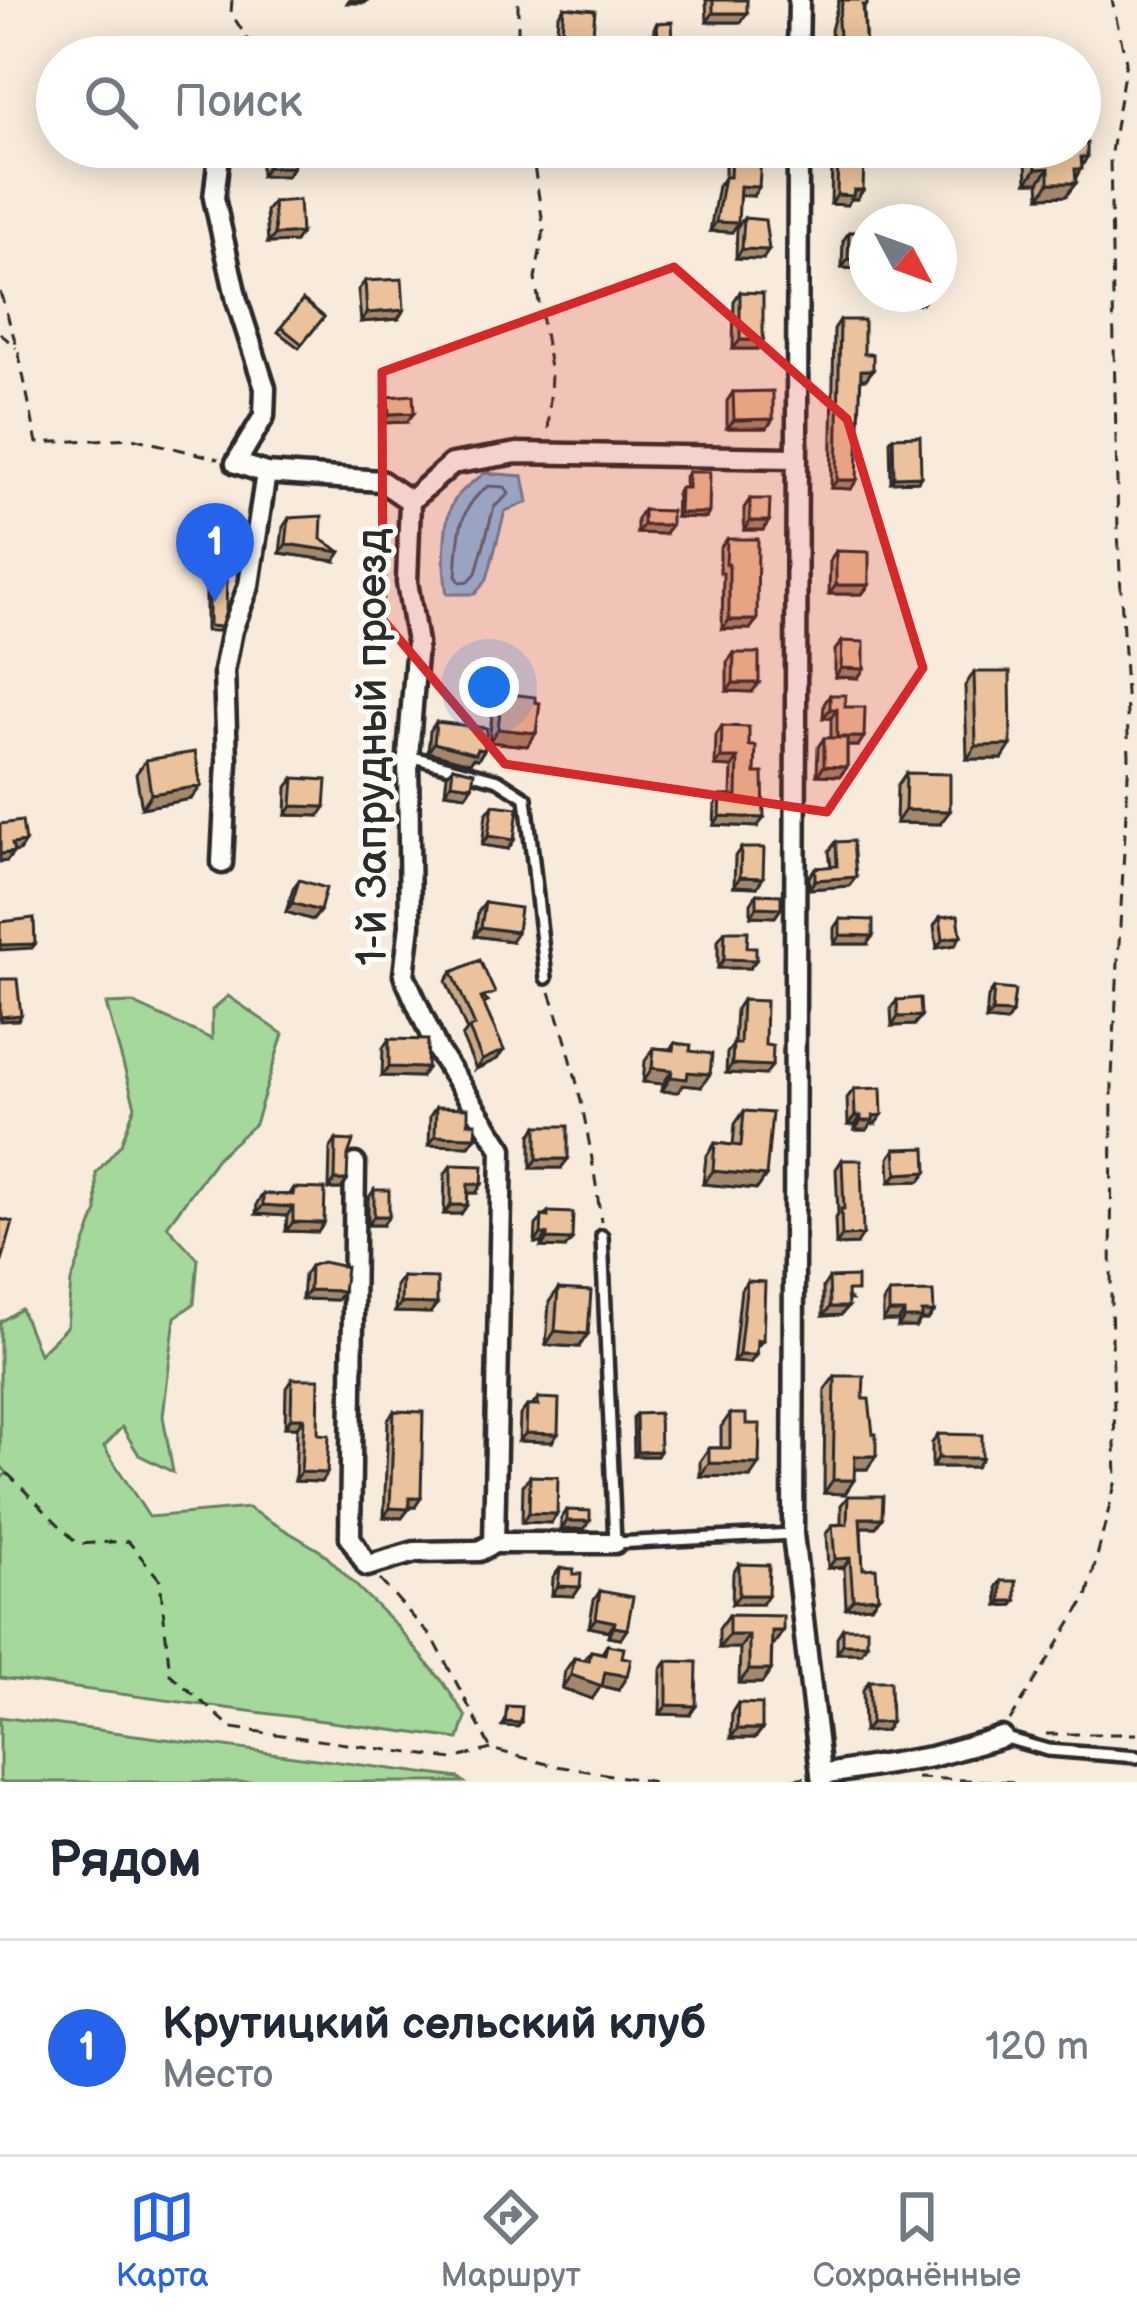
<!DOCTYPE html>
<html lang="ru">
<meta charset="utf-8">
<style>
body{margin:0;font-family:"Balsamiq Sans",sans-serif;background:#f6f6f7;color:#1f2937}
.compass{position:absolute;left:849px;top:204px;width:108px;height:108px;border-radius:50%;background:#fff;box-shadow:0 6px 30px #0003;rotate:131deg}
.you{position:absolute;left:489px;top:687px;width:42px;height:42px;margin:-30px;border:9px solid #fff;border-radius:50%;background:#1a73e8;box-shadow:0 0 0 18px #1a73e833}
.badge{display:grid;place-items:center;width:78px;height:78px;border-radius:50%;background:#2563eb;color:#fff;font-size:39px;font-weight:700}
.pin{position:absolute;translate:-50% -99px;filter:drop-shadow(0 3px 6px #0008)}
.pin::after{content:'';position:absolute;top:63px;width:42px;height:36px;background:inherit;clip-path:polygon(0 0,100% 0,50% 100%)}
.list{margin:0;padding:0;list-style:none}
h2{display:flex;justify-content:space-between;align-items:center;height:156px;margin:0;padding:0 48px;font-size:51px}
h2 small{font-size:39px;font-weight:400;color:#747a83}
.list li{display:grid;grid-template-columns:78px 1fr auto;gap:36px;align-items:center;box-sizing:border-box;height:216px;padding:0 48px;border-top:3px solid #e0e1e3}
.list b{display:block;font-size:45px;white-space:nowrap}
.list p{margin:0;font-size:39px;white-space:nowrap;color:#747a83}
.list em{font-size:39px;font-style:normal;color:#747a83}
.icon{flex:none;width:66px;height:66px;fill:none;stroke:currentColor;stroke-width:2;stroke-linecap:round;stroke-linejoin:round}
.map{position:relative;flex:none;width:1137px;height:1782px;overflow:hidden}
.search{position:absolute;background:#fff;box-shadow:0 6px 30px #0003;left:36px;right:36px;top:36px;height:132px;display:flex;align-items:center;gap:30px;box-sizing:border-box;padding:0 42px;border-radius:66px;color:#747a83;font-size:45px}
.sheet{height:372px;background:#fff}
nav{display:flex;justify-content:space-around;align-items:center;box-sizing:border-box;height:168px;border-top:3px solid #e0e1e3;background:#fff;font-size:33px;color:#747a83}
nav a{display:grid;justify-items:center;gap:6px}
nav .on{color:#2563eb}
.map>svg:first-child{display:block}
.green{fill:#a5d99b;stroke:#688263;stroke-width:3}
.water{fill:#8ac3e9;stroke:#64869d;stroke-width:3}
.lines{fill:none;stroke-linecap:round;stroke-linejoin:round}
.shore{stroke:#516877;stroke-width:3}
.service-casing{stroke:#2b2b2b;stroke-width:18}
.minor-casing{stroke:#2b2b2b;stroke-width:27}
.path{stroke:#2b2b2b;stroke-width:3;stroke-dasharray:12 9;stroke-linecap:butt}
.service{stroke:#fdfcf7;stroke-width:9}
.minor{stroke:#fdfcf7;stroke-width:18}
.wall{fill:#caa785;stroke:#2b2b2b;stroke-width:3}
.shaded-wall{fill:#a4886c;stroke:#2b2b2b;stroke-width:3}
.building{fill:#ebc29b;stroke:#2b2b2b;stroke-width:3}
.marked{fill:#d62828;fill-opacity:0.2;stroke:#d62828;stroke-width:9;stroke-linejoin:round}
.labels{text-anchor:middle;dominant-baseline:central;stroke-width:10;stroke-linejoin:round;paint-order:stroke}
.street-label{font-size:42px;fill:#2b2b2b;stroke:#fdfcf7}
</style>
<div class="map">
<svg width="1137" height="1782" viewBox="0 0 1137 1782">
<rect width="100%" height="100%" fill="#f8ebdb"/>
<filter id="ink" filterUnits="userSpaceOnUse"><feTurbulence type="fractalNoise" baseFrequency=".00833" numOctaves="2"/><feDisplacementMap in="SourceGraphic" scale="24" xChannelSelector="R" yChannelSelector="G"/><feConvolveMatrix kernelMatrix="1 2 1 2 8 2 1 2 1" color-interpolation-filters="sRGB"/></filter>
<g filter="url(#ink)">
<path class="green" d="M228 996 283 1034 255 1124 218 1157 167 1226 198 1259 194 1304 175 1317 163 1416 173 1472 139 1455 122 1427 104 1447 149 1517 248 1508 322 1552 395 1624 443 1682 466 1717 459 1739 0 1678V1479L7 1473 0 1465V1322L21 1309 39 1354 67 1326 71 1282 97 1211 96 1173 121 1144 135 1106 106 1004 132 1003 212 1039V1010Z
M0 1717 459 1778 464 1782H0Z"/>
<path class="water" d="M485 473 523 476 528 502 505 511 487 579 475 594H447C443 574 443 526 451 507 457 492 473 482 485 473Z"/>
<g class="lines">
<path class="shore" d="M488 486 505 487 509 494 494 507 476 573 469 581 460 582 456 576C459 539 456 509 488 486Z"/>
<g class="service-casing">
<path id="service" d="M409 756 498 780 526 798 546 978
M602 1236 615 1543 793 1534
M1002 1737 1048 1750 1137 1757"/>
</g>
<g class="minor-casing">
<path id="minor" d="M798 57 799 0
M220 147 214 198 237 301 265 388 264 416 236 463 266 473 381 481 410 501
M798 147 793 1534 822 1782
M410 501 407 582 417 643 408 756 410 925 404 975 438 1051 502 1149 494 1543
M410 501 452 464 517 453 796 458
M222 863 227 761 224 671 232 630 249 585 266 473
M355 1164 350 1537 367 1566 415 1552 479 1551 494 1543H615
M821 1775 931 1757 1002 1737"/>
</g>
<path class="path" d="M232 0 231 13 259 57
M518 57V0
M531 147 544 230 535 279 551 374 548 436
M0 292 18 350 37 443 132 438 219 459
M0 333 16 348
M550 992C577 1068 591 1142 601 1222
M7 1473 78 1544 128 1541 160 1580 170 1674 232 1728 453 1759 491 1749
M380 1580 434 1640 491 1749 551 1765 654 1782
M1010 1721 1087 1597 1116 1480 1111 1302 1112 1077 1129 756 1118 531 1110 158 1126 61 1112 0
M1046 1734H1137
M917 1778 1017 1782
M772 1782 806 1777"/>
<use href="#service" class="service"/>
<use href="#minor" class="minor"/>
</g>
<path class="wall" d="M706 0H747L741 22H707Z
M839 0H867L864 9 866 52 863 57H833L831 30Z
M564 7 593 33 587 42 556 40 558 16Z
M657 23 673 42 670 46 655 47 654 28Z
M730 41 766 57H722V52Z
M1081 143 1087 157 1066 196 1040 197 1039 182H1027L1026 162 1035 148 1080 147Z
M721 147H744L737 157 753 196 740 195 732 232 710 231 718 186 725 177V166L730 158H720Z
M825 147H852L851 161 863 190 857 199H851L847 205 831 204 832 160H825Z
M267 150 293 167 287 176H261V159Z
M273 202 301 233 295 242 268 243 266 211Z
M744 218 763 259 736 258 737 227Z
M849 232 867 233V263L863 269 842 268 843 241Z
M365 281 398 319 361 322 358 290Z
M740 292 757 349H733L734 301Z
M904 294H929L923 303 905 305Z
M303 300 324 317 299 348 278 332Z
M840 320 864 354 866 379H861L851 489 831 488 834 329Z
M733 392 773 419 767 428H727V401Z
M388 397 407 422 383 423 382 406Z
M893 437 921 476 918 481 891 482 890 441Z
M688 472 706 518 676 517 677 493 680 488H685V477Z
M750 499 769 521 763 530H744V508Z
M643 510 665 534 637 533V519Z
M289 518 321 539 335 561 280 553 283 527Z
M727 539 750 629H722L723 573H720V548Z
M836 551 869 585 862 594H829L830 560Z
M209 578 221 627 218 631H206V582Z
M842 641 858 678 835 677V650Z
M734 653 752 692 727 691V662Z
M974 672 1002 759H967L965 686Z
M502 693 536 733 527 746 489 742 493 706Z
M830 695 845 707 858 746H847V767L840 776 817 775 818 747 824 738H831V718H823L824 704Z
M436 722 484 750 478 759 473 758 470 763 428 752 430 731Z
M722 726 749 746 755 773 757 827 714 825 715 805 721 796H731L732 767 715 766 716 735Z
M146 760 201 786 191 799 142 808 136 774Z
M453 767 472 786 466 795 445 792 447 775Z
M906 773 940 824 896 823 897 786Z
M294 778 319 816 286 815 287 787Z
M493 805 514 840 508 849 482 845 486 814Z
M836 842 849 886 809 889V877L815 868 831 867 829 851Z
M741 848 757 887 734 886 735 856Z
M299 880 320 911 313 920 286 912 293 889Z
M757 894 781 908 775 917 751 916V903Z
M485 903 511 941 475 936 478 912Z
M940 917 955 945 937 948 934 926Z
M840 919 867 944H834V928Z
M725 931 747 947 756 960 750 968H718V940Z
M452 972 488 1002 484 1004 497 1059 476 1069 462 1037 467 1031 446 981Z
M994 988 1012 1013 1006 1022 986 1020 988 997Z
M742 1000 765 1045V1075L726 1073 727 1053 734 1044 736 1009Z
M897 1000 914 1025 892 1026 891 1009Z
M389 1039 427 1068 421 1077 382 1076 383 1048Z
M675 1043 690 1051 701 1087 683 1085 678 1092 662 1091 663 1084 643 1082 645 1061 654 1048 670 1049Z
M854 1089 875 1124H871L867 1130H855V1125H848L847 1098Z
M436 1107 468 1123 476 1137 469 1146 429 1145 430 1116Z
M744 1111 766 1176 757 1189 703 1184 706 1157 715 1143 733 1145 735 1124Z
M537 1126 561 1168H531V1135Z
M336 1140 347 1180 341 1189H329L330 1149Z
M895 1149 927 1172 920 1181 890 1182 889 1158Z
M842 1160 857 1244 836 1245 835 1218 838 1214 836 1169Z
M451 1165 476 1193H468L467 1205 461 1214H444L445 1174Z
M294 1188 324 1223 318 1232 286 1231 287 1216 256 1214 257 1203 263 1194 289 1195Z
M374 1190 383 1225H368V1199Z
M548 1212 565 1248 541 1247V1243H535L536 1225Z
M310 1266 343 1291 337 1300 302 1299 304 1275Z
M402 1277 430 1313 395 1312 396 1286Z
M829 1278 851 1300H847L841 1315 823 1316V1287Z
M747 1281 763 1340 756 1348V1355L750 1363 733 1362 741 1289Z
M558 1289 579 1347 546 1345 549 1302Z
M889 1293 934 1312 928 1320H920L916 1327H898V1321H883V1302Z
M835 1376 863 1399 867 1469H854L845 1494 824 1493 825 1389Z
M292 1379 327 1473 321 1482 295 1481 297 1427H285L286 1388Z
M538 1398 552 1442 519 1441 520 1415 527 1406H532Z
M394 1411 415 1507H409L402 1518 384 1517 388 1420Z
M636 1414 660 1451 657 1456H634L633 1418Z
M730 1414 750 1477 700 1476V1461L709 1448H721V1427Z
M938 1434 982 1458 976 1467H932V1443Z
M530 1476 551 1523 522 1522 523 1485Z
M848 1496 882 1518 876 1527H861L863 1569 871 1606 846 1608 844 1567 828 1568 826 1534 832 1525 841 1524V1505Z
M567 1510 590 1521 584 1529H561V1519Z
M739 1564 762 1604H732L733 1573Z
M560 1568 573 1574 580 1587 574 1596 552 1595 553 1577Z
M1001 1581 1016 1601 1013 1605 998 1606 997 1586Z
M600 1591 627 1629 621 1638 608 1636 609 1631 589 1627 594 1600Z
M729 1615 783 1631 774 1644H772L771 1670 762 1683H739L740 1648H719V1629Z
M843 1628 861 1653H837V1637Z
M607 1645 618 1690 601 1686 592 1699 562 1688 565 1671 574 1658 584 1660 591 1651 602 1653Z
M667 1661 690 1715 660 1714 661 1670Z
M869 1681 891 1722 885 1731 864 1732 863 1690Z
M738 1703 762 1729 755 1738H731L732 1712Z"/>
<path class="shaded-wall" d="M349 0H368L365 3H347Z
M713 13H747L741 22H707Z
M562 31 593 33 587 42 556 40Z
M673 42 670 46 655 47 658 43Z
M866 52 863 57H837L840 53Z
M728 147 744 148 736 159 720 158Z
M831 151 838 152 832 160H825Z
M267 167H293L287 176H261Z
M1049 168 1039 182H1027L1036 169Z
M1049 183H1076L1066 196 1040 197Z
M740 186 759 187 753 196 734 195Z
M854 190H863L857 199H851L847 205 831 204 837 195Z
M716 222 738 223 732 232 710 231Z
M301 233 295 242 268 243 275 235Z
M742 249 769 250 763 259 736 258Z
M848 259 867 260V263L863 269 842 268Z
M929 295 923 303 905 305 912 297Z
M404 310 398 319 361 322 367 313Z
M740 340H763L757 349H733Z
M861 370H873L866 379H855Z
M414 413 407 422 383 423 389 414Z
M773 419 767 428H727L734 420Z
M921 476 918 481 891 482 894 477Z
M837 480H857L851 489 831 488Z
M679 513H709L706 518 676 517Z
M750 521H769L763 530H744Z
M643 525H671L665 534 637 533Z
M286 544 341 552 335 561 280 553Z
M836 585H869L862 594H829Z
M729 620H757L750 629H722Z
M841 668 864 669 858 678 835 677Z
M733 683H759L752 692 727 691Z
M830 709H837L831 718H823Z
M498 729 536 733 527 746 489 742Z
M837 737H864L858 746H831Z
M434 743 484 750 478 759 473 758 470 763 428 752Z
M1011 745 1002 759H967L976 746Z
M721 758H738L732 767 715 766Z
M824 766 847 767 840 776 817 775Z
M451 783 472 786 466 795 445 792Z
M201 786 191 799 142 808 151 794Z
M292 806 325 807 319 816 286 815Z
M905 810 950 811 940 824 896 823Z
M720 816 764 818 757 827 714 825Z
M488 836 514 840 508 849 482 845Z
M25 842 19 851 6 853 12 844Z
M14 852 7 861 0 862V854Z
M740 877 763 878 757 887 734 886Z
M856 877 849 886 809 889 815 880Z
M292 903 320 911 313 920 286 912Z
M757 907 781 908 775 917 751 916Z
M481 927 517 932 511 941 475 936Z
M840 935 873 936 867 944H834Z
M961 936 955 945 937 948 943 939Z
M35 944 32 948 0 950V945Z
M724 959 756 960 750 968H718Z
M992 1012 1012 1013 1006 1022 986 1020Z
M21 1015 18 1020 0 1021V1017Z
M921 1016 914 1025 892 1026 898 1017Z
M504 1050 497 1059 476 1069 482 1060Z
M732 1064 772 1066 765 1075 726 1073Z
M389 1067 427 1068 421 1077 382 1076Z
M652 1068 672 1070 663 1084 643 1082Z
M688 1072 710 1074 701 1087 683 1085 678 1092 662 1091 671 1077Z
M882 1115 875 1124H871L867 1130H855L861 1121 873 1116Z
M855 1116H861L855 1125H848Z
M435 1136 476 1137 469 1146 429 1145Z
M537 1159H568L561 1168H531Z
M713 1171 766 1176 757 1189 703 1184Z
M927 1172 920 1181 890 1182 897 1174Z
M335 1180H347L341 1189H329Z
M468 1184H482L476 1193H462Z
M263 1205 293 1207 287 1216 256 1214Z
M451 1205H467L461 1214H444Z
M374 1216H389L383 1225H368Z
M293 1222 324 1223 318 1232 286 1231Z
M541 1234H547L541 1243H535Z
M863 1235 857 1244 836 1245 842 1236Z
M547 1239 572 1240 565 1248 541 1247Z
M309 1290 343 1291 337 1300 302 1299Z
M401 1303 437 1304 430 1313 395 1312Z
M830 1307H848L841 1315 823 1316Z
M889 1312H904L898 1321H883Z
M922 1312H934L928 1320H920L916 1327H898L904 1318Z
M555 1331 588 1334 579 1347 546 1345Z
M739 1355H756L750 1363 733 1362Z
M291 1418H304L297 1427H285Z
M526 1433 558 1434 552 1442 519 1441Z
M660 1451 657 1456H634L637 1452Z
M855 1456H876L867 1469H845Z
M938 1458H982L976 1467H932Z
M709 1463 759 1464 750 1477 700 1476Z
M301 1472 327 1473 321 1482 295 1481Z
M833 1480H854L845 1494 824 1493Z
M409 1498H421L415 1507H403Z
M390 1508 409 1509 402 1518 384 1517Z
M529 1513 557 1514 551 1523 522 1522Z
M860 1518H882L876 1527H854Z
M567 1521H590L584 1529H561Z
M850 1558 844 1567 828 1568 835 1559Z
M558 1586 580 1587 574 1596 552 1595Z
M739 1595H768L762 1604H732Z
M878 1597 871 1606 846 1608 853 1599Z
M1001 1601H1016L1013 1605 998 1606Z
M596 1618 615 1622 609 1631 589 1627Z
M614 1627 627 1629 621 1638 608 1636Z
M772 1631H783L774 1644H763Z
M729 1635H749L740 1648H719Z
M843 1644H867L861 1653H837Z
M749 1670H771L762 1683H739Z
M605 1672 627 1676 618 1690 601 1686 592 1699 562 1688 571 1675Z
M667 1705 696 1706 690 1715 660 1714Z
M505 1722 521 1723 518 1727 502 1726Z
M891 1722 885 1731 864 1732 871 1723Z
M737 1729H762L755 1738H731Z"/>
<path class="building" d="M713 0H747V13H713Z
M843 0H867V5H863L866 52 840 53 838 21Z
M564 7 595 10 593 33 562 31Z
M672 22 673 42 658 43 657 23Z
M764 40 766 57H731L730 41Z
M1080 124 1081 143H1087V157H1081L1082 169H1075L1076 183H1049V168L1036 169 1035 148 1080 147Z
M831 147H852L851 161H864L863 190H854L853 196 837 195 838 152 831 151Z
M293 149V167H267V150Z
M731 157 761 158 759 187 740 186 738 223 716 222 724 177H730Z
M299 200 301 233 275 235 273 202Z
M744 218 765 220 769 250 742 249Z
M849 232 867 233V260L848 259Z
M402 279 404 310 367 313 365 281Z
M740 292 763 293V340H740Z
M303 300 324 317 302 344 281 327Z
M840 320H864V354H873V370H861L857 480H837Z
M773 391V419L734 420 733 392Z
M413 395 414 413 389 414 388 397Z
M920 436 921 476 894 477 893 437Z
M688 472H710L709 513H679L680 488H688Z
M750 499H770L769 521H750Z
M643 510 671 511V525H643Z
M322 516 321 539 341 552 286 544 289 518Z
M727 539H758L757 620H729V564H726Z
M836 551 869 552V585H836Z
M209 578H227L226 611 221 627 209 626Z
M842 641 864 642V669L841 668Z
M734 653H759V683H733Z
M974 672H1010L1011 745 976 746Z
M502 693 535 697V702L540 703 536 733 498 729Z
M830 695H845V707H865L864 737H837V709H830Z
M436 722 487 728 484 750 477 749 476 754 434 743Z
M722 726 749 727V746H756L755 773H763L764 818 720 816 721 796H737L738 758H721Z
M824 738H847V767L824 766Z
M195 752 201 786 151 794 146 760Z
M453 767 474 772 472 786 451 783Z
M906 773 950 774V811L905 810Z
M294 778 327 780 325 807 292 806Z
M493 805 518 808 514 840 488 836Z
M22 821 25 842 12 844 14 852 0 854V824Z
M853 841 856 877 815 880V868L837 866 836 842Z
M741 848H764L763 878 740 877Z
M299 880 326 888 320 911 292 903Z
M757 894 781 895V908L757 907Z
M485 903 520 908 517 932 481 927Z
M958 915 961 936 943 939 940 917Z
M34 918 35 944 0 945V922Z
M840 919 873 920V936L840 935Z
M725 931H748L747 947H756V960L724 959Z
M480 960 495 993 481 998 504 1050 482 1060 469 1029 475 1026 452 972Z
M0 979H17L21 1015 0 1017Z
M994 988 1015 990 1012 1013 992 1012Z
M920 998 921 1016 898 1017 897 1000Z
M742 1000 766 1001 765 1045 773 1046 772 1066 732 1064 733 1044H740Z
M389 1039 428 1040 427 1068 389 1067Z
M675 1043 691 1045 690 1051 712 1054 710 1074 688 1072 687 1079 671 1077 672 1070 652 1068 654 1048 674 1050Z
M881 1088 882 1115 873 1116V1121H861V1116H855L854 1089Z
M436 1107 468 1108V1123H476V1137L435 1136Z
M744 1111 772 1113 766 1176 713 1171 715 1143 741 1146Z
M537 1126H568V1159H537Z
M336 1140 353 1141 348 1155 347 1180H335Z
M926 1148 927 1172 897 1174 895 1149Z
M842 1160H861L863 1235 842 1236 841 1209H844Z
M451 1165 483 1166 482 1184H468L467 1205H451Z
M294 1188 325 1189 324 1223 293 1222V1207L263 1205V1194L293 1195Z
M374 1190H389V1216H374Z
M548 1212 573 1213 572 1240 547 1239V1234H541L542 1216 548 1217Z
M0 1219 13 1222 2 1261 0 1260Z
M322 1262 346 1267 343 1291 309 1290 310 1266Z
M402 1277 437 1278V1304L401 1303Z
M857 1277V1291H847L848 1307H830L829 1278Z
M747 1281 765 1282 763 1340H757L756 1355H739Z
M558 1289 591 1291 588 1334 555 1331Z
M933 1292 934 1312H922V1318H904V1312H889V1293Z
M835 1376H864L863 1399H869L873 1434H876V1456H855L854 1480H833Z
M292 1379H319L318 1434 329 1435 327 1473 301 1472 304 1418H291Z
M538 1398 559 1399 558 1434 526 1433 527 1406H538Z
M394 1411 423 1412 421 1498H409V1509L390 1508Z
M659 1413 660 1451 637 1452 636 1414Z
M730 1414H746V1424H760L759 1464 709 1463V1448H730Z
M938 1434 982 1435V1458H938Z
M530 1476 558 1477 557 1514 529 1513Z
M848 1496H883L882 1518H860L863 1569 876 1568 878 1597 853 1599 850 1558 835 1559 832 1525 847 1524Z
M567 1510 590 1511V1521H567Z
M739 1564 769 1565 768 1595H739Z
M560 1568 574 1569 573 1574H581L580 1587 558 1586Z
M1001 1581H1016V1601H1001Z
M600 1591 633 1597 627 1629 614 1627 615 1622 596 1618Z
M729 1615 783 1616V1631H772L771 1670H749V1635H729Z
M843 1628H867V1644H843Z
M607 1645 624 1648 622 1657 631 1659 627 1676 605 1672 602 1686 571 1675 574 1658 589 1661 591 1651 605 1654Z
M667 1661 697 1662 696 1706 667 1705Z
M869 1681H890L891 1722 871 1723Z
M738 1703 762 1704V1729H737Z
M507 1706 522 1707 521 1723 505 1722Z"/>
</g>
<path class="marked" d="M674 267 847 419 923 668 827 812 505 764 383 620 382 372Z"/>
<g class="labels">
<g class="street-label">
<text transform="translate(373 747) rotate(-90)">1-й Запрудный проезд</text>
</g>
</g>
</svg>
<svg class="compass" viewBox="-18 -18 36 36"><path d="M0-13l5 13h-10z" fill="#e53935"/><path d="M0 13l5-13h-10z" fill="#747a83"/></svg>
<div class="you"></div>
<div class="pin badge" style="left:215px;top:602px">1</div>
<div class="search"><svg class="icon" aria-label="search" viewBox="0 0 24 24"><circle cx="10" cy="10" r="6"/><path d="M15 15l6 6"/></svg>Поиск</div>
</div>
<section class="sheet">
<h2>Рядом<small></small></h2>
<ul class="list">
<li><span class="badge">1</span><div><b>Крутицкий сельский клуб</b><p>Место</p></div><em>120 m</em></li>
</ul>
</section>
<nav>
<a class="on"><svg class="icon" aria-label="map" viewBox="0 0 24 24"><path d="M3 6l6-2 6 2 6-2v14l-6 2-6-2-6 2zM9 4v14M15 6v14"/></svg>Карта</a>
<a><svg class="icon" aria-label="directions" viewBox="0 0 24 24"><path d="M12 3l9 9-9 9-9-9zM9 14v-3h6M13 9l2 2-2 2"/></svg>Маршрут</a>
<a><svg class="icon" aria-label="saved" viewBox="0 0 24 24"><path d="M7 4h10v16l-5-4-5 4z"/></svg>Сохранённые</a>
</nav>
